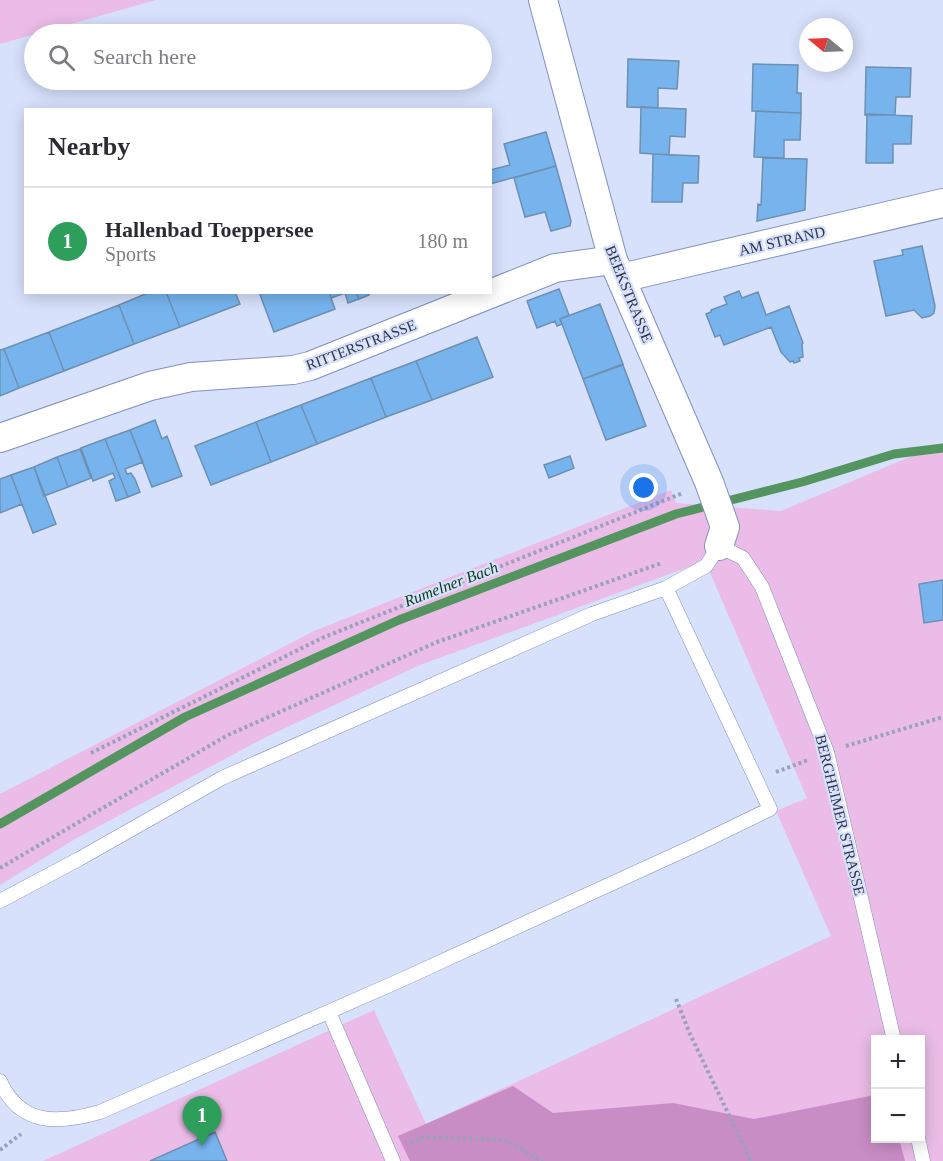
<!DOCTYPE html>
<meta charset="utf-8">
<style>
body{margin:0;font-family:Georgia,serif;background:#f7f7f7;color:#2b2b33}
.controls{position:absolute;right:18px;bottom:18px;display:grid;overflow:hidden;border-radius:0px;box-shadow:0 3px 15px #0003}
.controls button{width:54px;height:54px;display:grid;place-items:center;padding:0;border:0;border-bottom:2px solid #e1e1e2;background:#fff;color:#2b2b33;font:30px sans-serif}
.compass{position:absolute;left:799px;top:18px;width:54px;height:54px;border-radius:50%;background:#fff;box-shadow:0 3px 15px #0003;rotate:289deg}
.you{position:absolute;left:644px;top:488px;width:21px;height:21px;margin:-15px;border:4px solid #fff;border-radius:50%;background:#1a73e8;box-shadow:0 0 0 9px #1a73e833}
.badge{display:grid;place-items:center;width:39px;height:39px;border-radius:50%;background:#74602f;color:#fff;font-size:20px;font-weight:700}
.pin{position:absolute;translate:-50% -50px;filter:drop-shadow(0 2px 3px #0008)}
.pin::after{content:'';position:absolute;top:32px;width:21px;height:18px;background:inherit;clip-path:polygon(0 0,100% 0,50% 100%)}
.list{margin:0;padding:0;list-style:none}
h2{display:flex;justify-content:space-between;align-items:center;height:78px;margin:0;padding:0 24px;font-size:26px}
h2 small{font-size:20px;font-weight:400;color:#7c7c81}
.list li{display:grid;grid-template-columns:39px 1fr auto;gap:18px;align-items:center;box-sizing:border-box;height:108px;padding:0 24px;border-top:2px solid #e1e1e2}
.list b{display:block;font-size:22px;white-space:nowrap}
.list p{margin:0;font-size:20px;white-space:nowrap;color:#7c7c81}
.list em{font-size:20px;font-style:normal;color:#7c7c81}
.icon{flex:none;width:33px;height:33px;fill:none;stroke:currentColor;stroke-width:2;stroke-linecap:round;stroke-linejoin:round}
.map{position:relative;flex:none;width:943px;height:1161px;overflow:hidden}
.search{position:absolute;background:#fff;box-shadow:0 3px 15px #0003;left:24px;top:24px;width:468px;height:66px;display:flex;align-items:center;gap:15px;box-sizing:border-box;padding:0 21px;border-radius:33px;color:#7c7c81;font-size:22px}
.panel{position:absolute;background:#fff;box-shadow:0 3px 15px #0003;left:24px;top:108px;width:468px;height:186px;border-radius:0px}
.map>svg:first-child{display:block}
.green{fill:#eabce7;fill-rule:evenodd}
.forest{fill:#c98dc6}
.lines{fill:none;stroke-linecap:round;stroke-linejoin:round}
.stream{stroke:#54955f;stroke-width:9}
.building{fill:#77b4ee;stroke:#6d90b2;stroke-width:1.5}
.lane-casing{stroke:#8191bb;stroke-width:15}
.street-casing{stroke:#8191bb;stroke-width:30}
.path{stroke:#99a2ba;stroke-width:4;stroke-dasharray:3 3;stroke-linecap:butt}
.lane{stroke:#fff;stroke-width:14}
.street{stroke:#fff;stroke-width:28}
.labels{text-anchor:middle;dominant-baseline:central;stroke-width:4.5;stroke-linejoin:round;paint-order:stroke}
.street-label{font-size:15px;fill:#2f3648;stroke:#d7e1fc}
.water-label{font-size:16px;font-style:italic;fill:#0a3c18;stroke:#d7e1fc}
</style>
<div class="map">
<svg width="943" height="1161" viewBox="0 0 943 1161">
<rect width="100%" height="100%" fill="#d7e1fc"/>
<path class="green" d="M0 0H156L0 44Z
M943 443V1161H43L374 1010 426 1124 831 936 776 811 807 798 705 561 420 665 266 737 75 839 0 885V794L314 631 671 490 676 503 781 511ZM876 1040H920V1138H876Z"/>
<path class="forest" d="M513 1086 553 1113 673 1103 754 1119 875 1095 876 1138 899 1139 905 1161H410L398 1136Z"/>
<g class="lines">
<path class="stream" d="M0 824 185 717 399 620 676 514 802 482 894 454 943 448"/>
</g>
<path class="building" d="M628 59 679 61 677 89 658 88V108L627 107Z
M753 64 798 65 797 93H801V113L752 111Z
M866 67 911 68 910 97H896L895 115H865Z
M641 107 686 109 685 137 670 136 669 155 640 153Z
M756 111 801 113 800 140H784V158L754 157Z
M867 114 912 116 911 144H893V163H866Z
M546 132 556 166 490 184V170L510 165 504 144Z
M653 154 699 156 698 183H683L682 202H652Z
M763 158 807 159 805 210 757 221 758 204 761 205Z
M556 166 571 221 570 226 551 231 545 212 525 217 514 178Z
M922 246 935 306 934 313 930 316 922 318 914 310 886 316 874 261 903 255 902 250Z
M559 289 569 315 560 319 562 324 557 326 555 321 537 328 527 301Z
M739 291 742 298 758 292 766 315 789 306 803 343 802 344 803 357 799 358 800 361 794 363 793 361 790 362 781 352 771 327 724 345 720 335 715 337 706 314 711 312V310L727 304 724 297Z
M150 292H166L180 327 134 344 119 305Z
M166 292H235L240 304 180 327Z
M259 292H329L335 309 274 332Z
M329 292H356L359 299 348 303 345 293 331 298Z
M356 292H368L369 295 359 299Z
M600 304 623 364 583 379 560 319Z
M119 305 134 344 64 371 49 332Z
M49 332 64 371 19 388 4 349Z
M477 337 493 377 432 400 416 361Z
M4 349 19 388 0 396V350Z
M416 361 432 400 386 417 371 378Z
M623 365 646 426 606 440 583 379Z
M371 378 386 417 317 444 301 405Z
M301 405 317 444 271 462 256 422Z
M155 420 162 439 167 436 182 476 152 487 130 430Z
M256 422 271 462 211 485 195 446Z
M130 430 143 462 125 469 127 474 131 473 135 479 140 492 128 497 105 439Z
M105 439 128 497 116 501 109 481 115 478 113 473 93 481 81 448Z
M80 449 91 478 68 487 57 457Z
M570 456 574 468 549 478 544 465Z
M57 457 68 487 44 496 34 467Z
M34 467 56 524 33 533 11 475Z
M11 475 22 504 0 513V479Z
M943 580V620L924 623 919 584Z
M215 1132 227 1161H150Z"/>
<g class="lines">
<g class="lane-casing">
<path id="lane" d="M0 901 79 859 222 778 592 614 666 588 706 566 719 546 743 558 762 587 827 752 894 1040
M329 1012 393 1161
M0 1081C20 1126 58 1124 100 1112L401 980 698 844 770 809 666 588
M918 1138 923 1161"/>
</g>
<g class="street-casing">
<path id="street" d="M543 0 613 260 709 482 725 527 719 546
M621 278 943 203
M0 438 150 386 191 377 293 370 310 366 555 268 613 260"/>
</g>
<path class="path" d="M846 746 943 717
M91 753 322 638 683 493
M776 772 808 760
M0 868 228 735 437 642 662 563
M676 999 690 1034 751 1161
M410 1143 424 1137 505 1140 543 1161
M0 1150 21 1134"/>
<use href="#lane" class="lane"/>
<use href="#street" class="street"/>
</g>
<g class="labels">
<g class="street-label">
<text transform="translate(782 241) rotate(-13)">AM STRAND</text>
<text transform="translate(629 294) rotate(68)">BEEKSTRASSE</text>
<text transform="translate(361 345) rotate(-21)">RITTERSTRASSE</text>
<text transform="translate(840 815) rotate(76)">BERGHEIMER STRASSE</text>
</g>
<g class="water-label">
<text transform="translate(451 584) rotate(-21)">Rumelner Bach</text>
</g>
</g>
</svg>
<div class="controls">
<button>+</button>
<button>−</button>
</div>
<svg class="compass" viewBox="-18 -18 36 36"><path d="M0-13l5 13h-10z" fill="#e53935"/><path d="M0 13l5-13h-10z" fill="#7c7c81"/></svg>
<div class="you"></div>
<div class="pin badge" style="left:202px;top:1146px;background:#2e9e5b">1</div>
<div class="search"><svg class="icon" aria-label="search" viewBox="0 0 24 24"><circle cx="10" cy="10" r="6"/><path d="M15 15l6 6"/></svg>Search here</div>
<section class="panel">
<h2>Nearby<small></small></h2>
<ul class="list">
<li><span class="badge" style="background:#2e9e5b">1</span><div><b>Hallenbad Toeppersee</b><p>Sports</p></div><em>180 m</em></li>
</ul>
</section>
</div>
